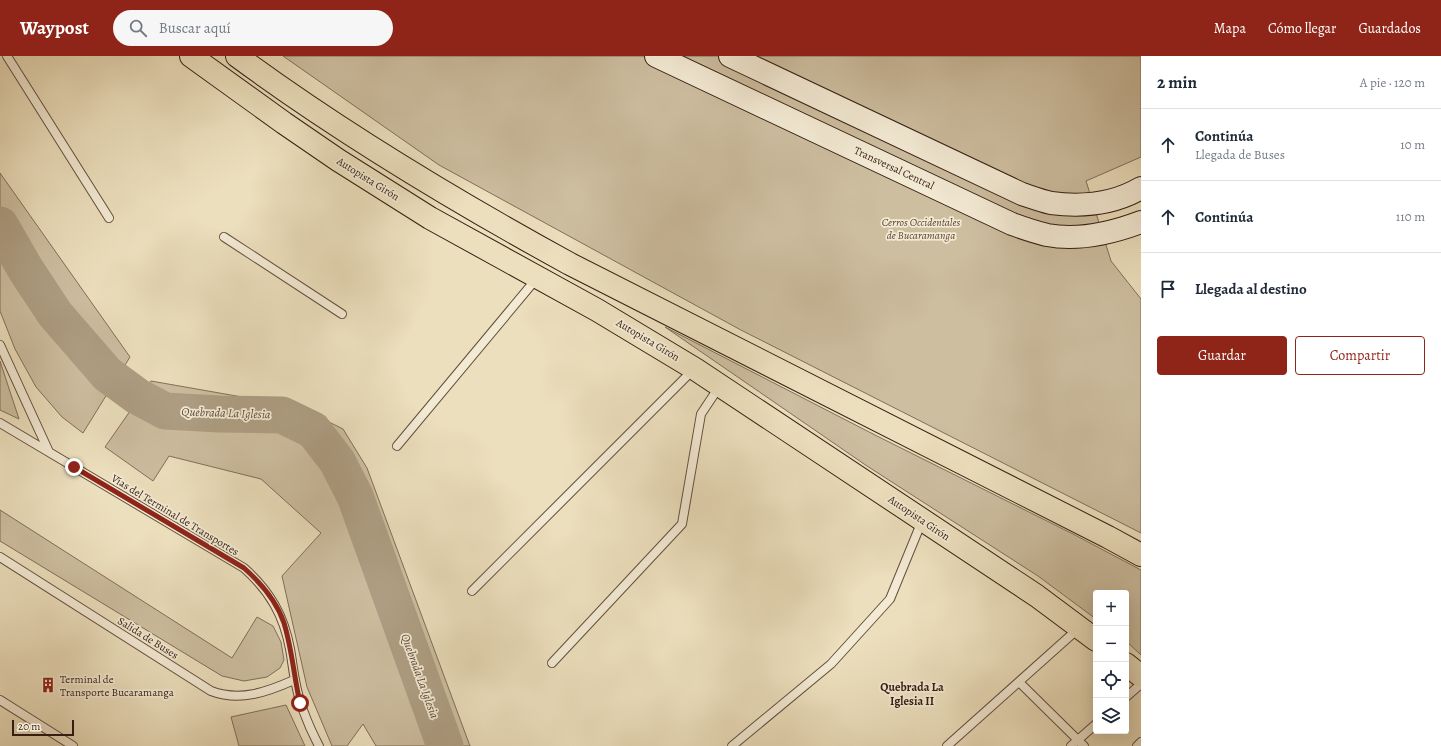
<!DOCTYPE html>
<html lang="es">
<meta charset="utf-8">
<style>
body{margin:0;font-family:Alegreya,serif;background:#f6f6f7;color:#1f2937}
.controls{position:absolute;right:12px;bottom:12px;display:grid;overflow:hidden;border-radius:4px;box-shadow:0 4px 16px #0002}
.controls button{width:36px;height:36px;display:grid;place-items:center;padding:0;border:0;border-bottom:1px solid #e0e1e3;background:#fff;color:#1f2937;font:20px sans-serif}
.scale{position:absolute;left:12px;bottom:10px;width:62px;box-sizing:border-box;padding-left:4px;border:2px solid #351f13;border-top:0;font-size:11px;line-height:14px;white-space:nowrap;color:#351f13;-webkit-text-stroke:3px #f3ead4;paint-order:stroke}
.stop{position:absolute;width:12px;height:12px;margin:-9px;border:3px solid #8f2418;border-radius:50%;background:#fff}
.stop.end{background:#8f2418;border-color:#fff;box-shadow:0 1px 4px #0008}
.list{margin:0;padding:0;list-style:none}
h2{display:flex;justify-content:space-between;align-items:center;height:52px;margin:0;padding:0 16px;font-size:17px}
h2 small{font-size:13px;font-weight:400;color:#747a83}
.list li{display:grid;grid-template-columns:26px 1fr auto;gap:12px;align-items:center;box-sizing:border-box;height:72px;padding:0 16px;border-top:1px solid #e0e1e3}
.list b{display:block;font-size:15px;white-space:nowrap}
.list p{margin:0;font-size:13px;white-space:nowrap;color:#747a83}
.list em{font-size:13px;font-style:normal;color:#747a83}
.actions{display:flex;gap:8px;padding:12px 16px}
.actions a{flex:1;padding:9px 0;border:1px solid #8f2418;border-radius:4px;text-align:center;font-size:14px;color:#8f2418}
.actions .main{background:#8f2418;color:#fff}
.icon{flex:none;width:22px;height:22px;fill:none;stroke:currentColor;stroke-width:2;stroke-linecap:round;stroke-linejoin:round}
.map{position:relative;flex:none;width:1141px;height:690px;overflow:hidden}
header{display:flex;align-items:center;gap:24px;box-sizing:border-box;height:56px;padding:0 20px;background:#8f2418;color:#fff}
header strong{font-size:19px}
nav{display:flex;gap:22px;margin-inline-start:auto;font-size:14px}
.search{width:280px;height:36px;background:#f6f6f7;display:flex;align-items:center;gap:10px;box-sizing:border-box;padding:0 14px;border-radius:22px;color:#747a83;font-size:15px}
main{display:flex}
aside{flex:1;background:#fff}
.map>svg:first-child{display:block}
.green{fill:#cdbea0;stroke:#816e5a}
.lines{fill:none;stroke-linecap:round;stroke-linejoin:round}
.river{stroke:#ae9e83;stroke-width:37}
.lane-casing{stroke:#634f3e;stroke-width:10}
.secondary-casing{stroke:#351f13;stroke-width:24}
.highway-casing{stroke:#351f13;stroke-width:24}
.lane{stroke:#f3ead4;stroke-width:8}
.secondary{stroke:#f3ead4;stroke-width:22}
.highway{stroke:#ecdfbd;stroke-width:22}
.route{stroke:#8f2418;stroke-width:5}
.labels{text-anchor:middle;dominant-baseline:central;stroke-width:3.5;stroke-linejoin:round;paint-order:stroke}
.street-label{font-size:11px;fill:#351f13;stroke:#f3ead4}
.park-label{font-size:11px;font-style:italic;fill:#5b4736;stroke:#f3ead4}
.poi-label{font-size:11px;fill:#351f13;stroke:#f3ead4;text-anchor:start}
.water-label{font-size:12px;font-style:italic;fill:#5f4b3a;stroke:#f3ead4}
.neighbourhood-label{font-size:12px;font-weight:bold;fill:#351f13;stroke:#f3ead4}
</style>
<header>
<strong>Waypost</strong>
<div class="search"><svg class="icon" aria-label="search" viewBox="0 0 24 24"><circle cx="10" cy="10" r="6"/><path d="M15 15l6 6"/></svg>Buscar aquí</div>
<nav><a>Mapa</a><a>Cómo llegar</a><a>Guardados</a></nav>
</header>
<main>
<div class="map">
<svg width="1141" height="690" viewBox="0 0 1141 690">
<rect width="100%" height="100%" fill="#ecdfbd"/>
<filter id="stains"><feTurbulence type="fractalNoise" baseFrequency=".005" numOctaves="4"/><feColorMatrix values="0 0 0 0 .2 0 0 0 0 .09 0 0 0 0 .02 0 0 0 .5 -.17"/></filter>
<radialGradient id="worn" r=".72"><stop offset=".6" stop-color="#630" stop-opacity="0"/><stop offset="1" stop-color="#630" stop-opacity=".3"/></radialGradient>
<path class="green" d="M283 0H1141V101L1086 125 1111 205 1141 243V477L739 273 439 109Z
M0 117 130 301 83 377 62 361 36 331 15 293 0 255Z
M665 271 875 379 1073 478 1141 514V599L1126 585V537H1096V563L1038 520 867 410Z
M0 305 19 363 0 354Z
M151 325 299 351 343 373 367 412 470 690H376L363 668 347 690H332L307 631 282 520 321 477 261 423 169 400 153 425 105 391Z
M0 454 232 602 257 561 273 570 281 586 284 604 280 612 267 621 244 625 222 620 0 485Z
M286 649 305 690H239L231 661Z"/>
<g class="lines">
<path class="river" d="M0 169 26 214 55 258 107 318 137 340 165 355 219 358 282 359 313 374 337 405 355 440 445 690"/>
<g class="lane-casing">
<path id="lane" d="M7 0 109 162
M224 181 342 258
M0 289 49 396
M0 367 244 512C270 535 284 560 290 593 292 604 293 614 295 624 299 647 308 669 319 690
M397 390 537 222
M0 501 211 635C240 646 267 636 294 624
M472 535 694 313
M552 607 682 468 701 358 719 331
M1019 626 1084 690
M1126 641 1141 628
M0 644 73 690
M732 690 831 608 890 543 922 465
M947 690 1079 572
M1071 690 1096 668
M1137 690 1141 686"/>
</g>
<g class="secondary-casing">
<path id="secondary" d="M656 0 1012 168C1023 172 1035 176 1047 179 1079 185 1112 177 1141 166
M730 0 1022 138C1031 141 1042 145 1051 147 1082 151 1114 148 1141 132"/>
</g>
<g class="highway-casing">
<path id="highway" d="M191 0 284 67 338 104 430 162 597 254 695 313 1037 540 1096 584
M237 0C343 78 455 145 570 208L1108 481 1141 499
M1126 608 1141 620"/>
</g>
<use href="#lane" class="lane"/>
<use href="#secondary" class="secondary"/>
<use href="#highway" class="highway"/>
</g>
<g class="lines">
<path class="route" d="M74 411 244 512C261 527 277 546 284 567 292 593 294 621 300 647"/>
</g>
<defs>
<g id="building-bare" transform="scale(1.2)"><path d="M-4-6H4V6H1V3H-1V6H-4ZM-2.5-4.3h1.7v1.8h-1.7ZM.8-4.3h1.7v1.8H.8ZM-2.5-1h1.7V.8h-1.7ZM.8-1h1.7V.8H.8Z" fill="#8f2418" stroke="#f3ead4" stroke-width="2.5" paint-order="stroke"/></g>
</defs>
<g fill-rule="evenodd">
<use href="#building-bare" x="48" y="629"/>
</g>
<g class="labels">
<g class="street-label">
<text transform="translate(894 112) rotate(25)">Transversal Central</text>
<text transform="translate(368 123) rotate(32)">Autopista Girón</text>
<text transform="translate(648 284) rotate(31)">Autopista Girón</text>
<text transform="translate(175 459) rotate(31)">Vías del Terminal de Transportes</text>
<text transform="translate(919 462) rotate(34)">Autopista Girón</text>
<text transform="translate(148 582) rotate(32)">Salida de Buses</text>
</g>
<g class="park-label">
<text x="921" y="166">Cerros Occidentales<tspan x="921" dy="13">de Bucaramanga</tspan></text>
</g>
<g class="poi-label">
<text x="60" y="623">Terminal de<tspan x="60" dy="13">Transporte Bucaramanga</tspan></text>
</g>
<g class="water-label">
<text transform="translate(226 357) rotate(2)">Quebrada La Iglesia</text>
<text transform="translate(420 620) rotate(70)">Quebrada La Iglesia</text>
</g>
<g class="neighbourhood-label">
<text x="912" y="631">Quebrada La<tspan x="912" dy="14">Iglesia II</tspan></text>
</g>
</g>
<rect width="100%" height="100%" filter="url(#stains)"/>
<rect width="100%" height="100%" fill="url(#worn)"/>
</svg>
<div class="controls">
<button>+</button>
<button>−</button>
<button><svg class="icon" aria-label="locate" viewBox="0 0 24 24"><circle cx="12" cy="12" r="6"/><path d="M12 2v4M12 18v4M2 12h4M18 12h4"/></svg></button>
<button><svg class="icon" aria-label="layers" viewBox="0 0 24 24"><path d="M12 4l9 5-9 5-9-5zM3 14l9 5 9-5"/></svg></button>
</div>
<div class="scale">20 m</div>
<div class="stop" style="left:300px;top:647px"></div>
<div class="stop end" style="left:74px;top:411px"></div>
</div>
<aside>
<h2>2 min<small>A pie · 120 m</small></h2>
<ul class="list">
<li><svg class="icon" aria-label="ahead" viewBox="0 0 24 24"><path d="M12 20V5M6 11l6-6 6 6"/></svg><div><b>Continúa</b><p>Llegada de Buses</p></div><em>10 m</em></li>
<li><svg class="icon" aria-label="ahead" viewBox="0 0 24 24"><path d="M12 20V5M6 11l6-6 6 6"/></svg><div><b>Continúa</b></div><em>110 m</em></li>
<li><svg class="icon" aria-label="arrive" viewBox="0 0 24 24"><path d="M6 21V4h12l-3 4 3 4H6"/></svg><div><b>Llegada al destino</b></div></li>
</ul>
<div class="actions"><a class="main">Guardar</a><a>Compartir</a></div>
</aside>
</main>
